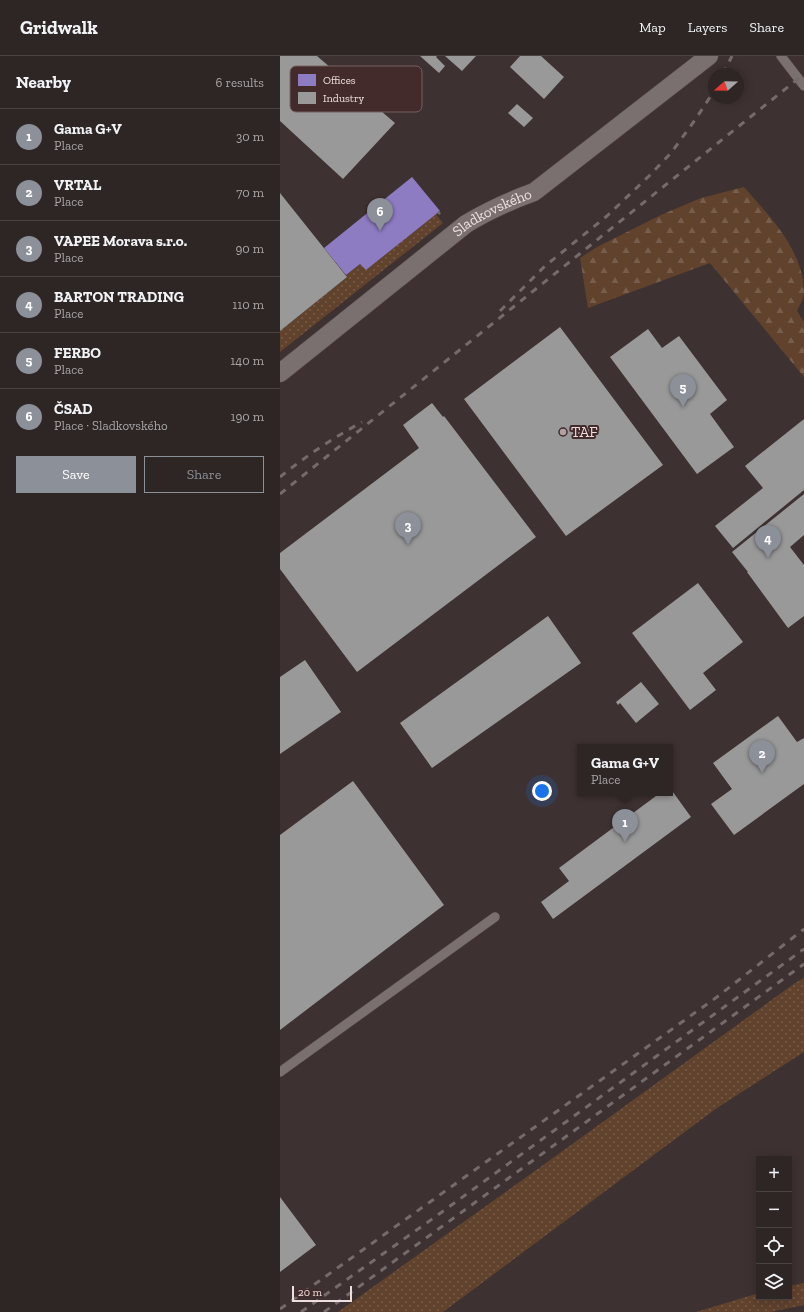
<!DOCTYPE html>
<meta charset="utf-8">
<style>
body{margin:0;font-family:"Zilla Slab",serif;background:#3a3132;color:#f1f3f6}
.controls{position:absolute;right:12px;bottom:12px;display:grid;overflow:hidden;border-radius:0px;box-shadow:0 2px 10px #0003}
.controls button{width:36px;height:36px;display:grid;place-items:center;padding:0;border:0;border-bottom:1px solid #494242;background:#2e2525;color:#f1f3f6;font:20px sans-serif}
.compass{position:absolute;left:428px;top:12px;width:36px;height:36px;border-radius:50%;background:#2e2525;box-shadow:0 2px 10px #0003;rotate:250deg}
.scale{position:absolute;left:12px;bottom:10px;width:60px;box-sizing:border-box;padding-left:4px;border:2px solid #efdede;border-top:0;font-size:11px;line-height:14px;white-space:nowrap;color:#efdede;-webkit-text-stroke:3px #442b2b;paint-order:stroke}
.you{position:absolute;left:262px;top:735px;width:14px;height:14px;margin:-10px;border:3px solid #fff;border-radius:50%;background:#1a73e8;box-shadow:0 0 0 6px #1a73e833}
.badge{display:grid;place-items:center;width:26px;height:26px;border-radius:50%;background:#8c9099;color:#fff;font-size:13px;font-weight:700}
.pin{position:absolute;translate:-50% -33px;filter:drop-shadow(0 1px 2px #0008)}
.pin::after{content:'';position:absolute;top:21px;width:14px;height:12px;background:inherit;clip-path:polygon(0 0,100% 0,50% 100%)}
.popup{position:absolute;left:297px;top:688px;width:96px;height:52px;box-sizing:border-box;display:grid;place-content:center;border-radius:0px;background:#2e2525;filter:drop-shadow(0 1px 3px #0005);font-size:13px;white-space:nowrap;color:#a7a5a7}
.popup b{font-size:15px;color:#f1f3f6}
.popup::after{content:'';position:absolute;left:50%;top:100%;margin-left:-8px;border:8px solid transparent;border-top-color:#2e2525}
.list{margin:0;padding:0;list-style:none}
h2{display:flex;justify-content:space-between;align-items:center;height:52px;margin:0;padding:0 16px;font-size:17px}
h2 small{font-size:13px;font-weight:400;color:#a7a5a7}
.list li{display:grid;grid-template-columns:26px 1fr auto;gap:12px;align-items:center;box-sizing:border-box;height:56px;padding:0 16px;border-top:1px solid #494242}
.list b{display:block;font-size:15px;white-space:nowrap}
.list p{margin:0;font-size:13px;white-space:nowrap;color:#a7a5a7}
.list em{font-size:13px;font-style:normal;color:#a7a5a7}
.actions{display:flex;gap:8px;padding:12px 16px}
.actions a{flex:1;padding:9px 0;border:1px solid #8c9099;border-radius:0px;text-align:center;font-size:14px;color:#8c9099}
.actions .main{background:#8c9099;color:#fff}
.icon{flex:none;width:22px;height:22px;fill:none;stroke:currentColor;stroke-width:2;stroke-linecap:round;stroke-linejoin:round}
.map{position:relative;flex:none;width:524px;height:1256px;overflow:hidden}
header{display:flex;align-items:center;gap:24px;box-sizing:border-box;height:56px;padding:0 20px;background:#2e2525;border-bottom:1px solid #494242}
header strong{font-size:19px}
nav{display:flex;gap:22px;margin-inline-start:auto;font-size:14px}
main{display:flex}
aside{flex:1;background:#2e2525}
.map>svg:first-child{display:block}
.green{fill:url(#green-dots)}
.forest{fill:url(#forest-firs)}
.offices{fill:#8e7cc3}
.industry{fill:#999}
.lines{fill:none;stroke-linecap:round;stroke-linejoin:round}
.lane-casing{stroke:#594d4e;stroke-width:10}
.street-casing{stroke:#594d4e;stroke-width:19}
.path{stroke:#736868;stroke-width:2.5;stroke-dasharray:3 2;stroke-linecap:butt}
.lane{stroke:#7a7070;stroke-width:9}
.street{stroke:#7a7070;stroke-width:18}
.rail{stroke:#756b6b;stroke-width:3;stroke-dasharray:7 7;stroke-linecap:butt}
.poi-dot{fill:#b1a1a1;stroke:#442b2b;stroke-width:1.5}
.labels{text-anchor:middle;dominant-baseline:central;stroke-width:4;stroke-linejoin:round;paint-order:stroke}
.street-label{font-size:15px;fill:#efdede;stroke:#442b2b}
.poi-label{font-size:15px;fill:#efdede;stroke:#442b2b;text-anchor:start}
.key{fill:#442b2b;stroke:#776161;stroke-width:1}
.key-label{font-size:11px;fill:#efdede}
</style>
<header>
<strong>Gridwalk</strong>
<nav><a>Map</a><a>Layers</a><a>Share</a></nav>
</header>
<main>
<aside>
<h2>Nearby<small>6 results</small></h2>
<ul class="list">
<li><span class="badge">1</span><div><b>Gama G+V</b><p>Place</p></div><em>30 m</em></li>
<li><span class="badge">2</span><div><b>VRTAL</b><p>Place</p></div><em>70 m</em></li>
<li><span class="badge">3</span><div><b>VAPEE Morava s.r.o.</b><p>Place</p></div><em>90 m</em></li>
<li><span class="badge">4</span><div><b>BARTON TRADING</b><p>Place</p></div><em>110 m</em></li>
<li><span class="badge">5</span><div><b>FERBO</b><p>Place</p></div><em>140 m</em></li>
<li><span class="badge">6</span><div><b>ČSAD</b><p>Place · Sladkovského</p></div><em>190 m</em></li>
</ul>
<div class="actions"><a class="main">Save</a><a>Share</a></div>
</aside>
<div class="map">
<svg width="524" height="1256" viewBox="0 0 524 1256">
<defs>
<pattern id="green-dots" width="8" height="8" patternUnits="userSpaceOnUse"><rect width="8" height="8" fill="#60422d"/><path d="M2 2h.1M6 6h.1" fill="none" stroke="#775d4b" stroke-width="1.8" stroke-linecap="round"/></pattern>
<pattern id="forest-firs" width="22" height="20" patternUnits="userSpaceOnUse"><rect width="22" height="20" fill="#60422d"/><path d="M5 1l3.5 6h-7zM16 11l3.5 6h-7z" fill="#775d4b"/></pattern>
</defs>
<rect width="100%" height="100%" fill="#3e3131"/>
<path class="green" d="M156 158 163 167 0 296V275L67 221 66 219 80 208 86 214Z
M524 922V996L437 1052 163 1256H58L284 1094 515 927Z
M524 1227V1249L491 1256H416L479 1237V1241H509V1230Z"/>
<path class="forest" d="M464 131C490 161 524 194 524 238 523 244 519 250 517 255L524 266V321L430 207 308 252 300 202 317 191 383 158 421 142Z"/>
<path class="offices" d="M132 121 160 155 86 214 80 208 66 219 44 192Z"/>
<path class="industry" d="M0 0H37L115 67 63 123 0 65Z
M140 0H157L156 1 165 10 159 17Z
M165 0H196L182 15Z
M240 0H261L284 21 264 43 230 11Z
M237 48 253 62 244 71 228 57Z
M0 137 67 221 0 275Z
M280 271 383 409 286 480 184 343Z
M368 273 382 292 399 280 447 344 430 358 454 391 417 418 330 301Z
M152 347 163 361 164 360 256 481 77 616 0 513V497L139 392 123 369Z
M524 363V434L453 492 435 470 483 432 465 410Z
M524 438V479L510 491 524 509V560L508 572 467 516H468L452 496Z
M418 527 463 586 423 617 436 634 410 654 352 577Z
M268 560 301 607 152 712 120 667Z
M25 604 61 656 0 698V621Z
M361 626 379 648 356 667 340 647 338 649 336 646Z
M498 660 517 686 524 682V728L454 779 431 748 452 733 433 707Z
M73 725 164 849 0 974V779Z
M390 732 411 761 273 863 261 846 289 825 279 812 380 737H390Z
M0 1141 36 1189 0 1216Z"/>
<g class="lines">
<g class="lane-casing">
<path id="lane" d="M501 0 524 30
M0 1016 215 861"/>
</g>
<g class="street-casing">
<g id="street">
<path id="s1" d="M0 317 186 168C209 154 229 145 254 136L429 0"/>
</g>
</g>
<path class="path" d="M158 156 161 159"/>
<use href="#lane" class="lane"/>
<use href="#street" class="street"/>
<path class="rail" d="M443 18 452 0
M220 255 265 210 327 160 369 120 391 97 415 64 434 35
M0 421C26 400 53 382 82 366
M0 438 524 18
M0 1253 437 941 524 873
M21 1256 155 1161 524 893
M44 1256 524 908"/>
</g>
<circle class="poi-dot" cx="283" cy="376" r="4"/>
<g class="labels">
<g class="street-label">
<text stroke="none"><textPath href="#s1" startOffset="267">Sladkovského</textPath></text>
</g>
<g class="poi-label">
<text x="291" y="376">TAF</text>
</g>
</g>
<rect x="10" y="10" width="132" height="46" rx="6" class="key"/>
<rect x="18" y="18" width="18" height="12" fill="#8e7cc3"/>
<rect x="18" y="36" width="18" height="12" fill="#999"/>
<g class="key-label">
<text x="43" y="28">Offices</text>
<text x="43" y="46">Industry</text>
</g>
</svg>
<div class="controls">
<button>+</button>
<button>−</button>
<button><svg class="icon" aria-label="locate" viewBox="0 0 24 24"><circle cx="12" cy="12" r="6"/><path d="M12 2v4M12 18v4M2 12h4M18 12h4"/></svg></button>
<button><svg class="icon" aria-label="layers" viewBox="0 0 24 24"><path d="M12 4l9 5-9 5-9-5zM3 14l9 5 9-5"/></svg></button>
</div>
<svg class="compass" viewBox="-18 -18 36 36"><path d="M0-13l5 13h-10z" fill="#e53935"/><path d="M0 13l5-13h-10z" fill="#a7a5a7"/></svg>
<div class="scale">20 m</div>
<div class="you"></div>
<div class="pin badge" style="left:345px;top:786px">1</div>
<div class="popup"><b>Gama G+V</b>Place</div>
<div class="pin badge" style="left:482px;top:717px">2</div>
<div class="pin badge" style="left:128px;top:489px">3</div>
<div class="pin badge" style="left:488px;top:502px">4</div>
<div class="pin badge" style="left:403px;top:351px">5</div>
<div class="pin badge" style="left:100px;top:175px">6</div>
</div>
</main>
